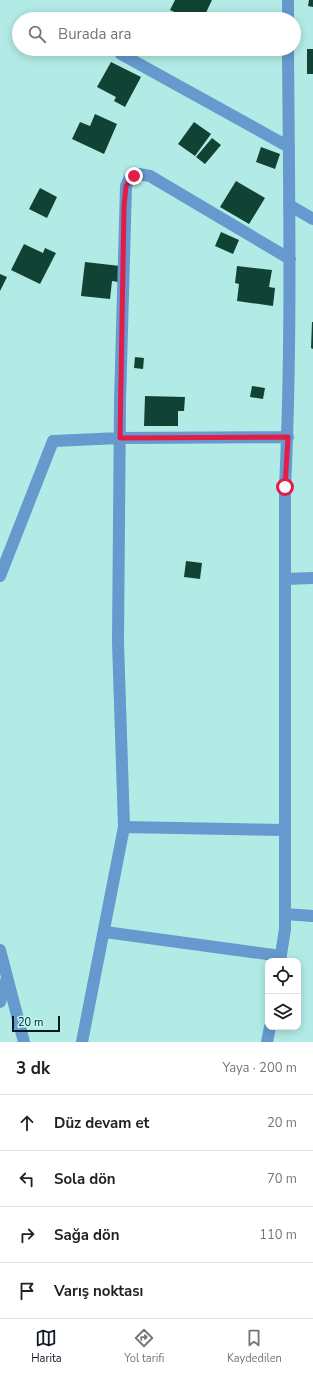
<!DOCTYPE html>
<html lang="tr">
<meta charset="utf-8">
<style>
body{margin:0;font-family:"Nunito Sans",sans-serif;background:#f6f6f6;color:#202124}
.controls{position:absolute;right:12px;bottom:12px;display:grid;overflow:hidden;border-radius:8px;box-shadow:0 2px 10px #0003}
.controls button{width:36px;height:36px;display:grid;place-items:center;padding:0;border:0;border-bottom:1px solid #e0e0e0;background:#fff;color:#202124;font:20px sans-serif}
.scale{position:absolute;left:12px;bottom:10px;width:48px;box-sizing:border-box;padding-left:4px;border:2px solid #051b1a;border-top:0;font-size:11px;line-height:14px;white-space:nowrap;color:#051b1a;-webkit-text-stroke:3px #bff8f4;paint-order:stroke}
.stop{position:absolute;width:12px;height:12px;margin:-9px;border:3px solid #e11d48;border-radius:50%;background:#fff}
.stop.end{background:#e11d48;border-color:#fff;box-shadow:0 1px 4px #0008}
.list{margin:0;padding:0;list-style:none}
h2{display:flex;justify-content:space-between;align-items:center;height:52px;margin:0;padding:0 16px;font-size:17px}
h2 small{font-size:13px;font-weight:400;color:#757577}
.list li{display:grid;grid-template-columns:26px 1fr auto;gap:12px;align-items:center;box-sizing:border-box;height:56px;padding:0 16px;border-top:1px solid #e0e0e0}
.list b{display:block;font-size:15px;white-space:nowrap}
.list em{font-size:13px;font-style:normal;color:#757577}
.icon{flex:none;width:22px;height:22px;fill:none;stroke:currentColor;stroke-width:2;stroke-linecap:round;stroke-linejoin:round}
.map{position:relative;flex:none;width:313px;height:1042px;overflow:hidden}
.search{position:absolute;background:#fff;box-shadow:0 2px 10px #0003;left:12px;right:12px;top:12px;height:44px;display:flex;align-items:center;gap:10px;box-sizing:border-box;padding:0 14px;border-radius:22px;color:#757577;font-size:15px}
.sheet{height:276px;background:#fff}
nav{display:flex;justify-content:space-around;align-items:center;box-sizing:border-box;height:56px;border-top:1px solid #e0e0e0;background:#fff;font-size:11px;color:#757577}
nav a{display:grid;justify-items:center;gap:2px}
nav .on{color:#111827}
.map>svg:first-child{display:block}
.building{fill:#114334}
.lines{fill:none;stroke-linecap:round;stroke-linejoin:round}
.minor{stroke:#6699cd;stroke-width:12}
.route{stroke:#e11d48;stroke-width:5}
</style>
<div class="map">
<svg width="313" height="1042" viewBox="0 0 313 1042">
<rect width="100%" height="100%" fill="#b2ebe6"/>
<path class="building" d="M175 0H212L203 19H190L170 10Z
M309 0H313V7L308 6Z
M307 49H313V74H307Z
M111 62 141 77 125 107 114 101 116 97 97 87Z
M95 114 117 124 104 154 72 139 80 122 90 126Z
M194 122 211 134 195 156 178 144Z
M212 138 221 145 205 164 196 157Z
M261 147 280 154 275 169 256 162Z
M236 181 265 198 249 224 220 207Z
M40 188 57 197 47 218 29 209Z
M221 232 239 240 233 254 215 246Z
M24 244 43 253 45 248 56 253 40 284 11 270Z
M85 262 120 266 118 282 112 281 110 299 81 296Z
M237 266 272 270 269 287 275 288 273 306 237 301 239 284 235 283Z
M0 274 7 277 0 291Z
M312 322H313V349L311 348Z
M135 357 144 358 143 369 134 368Z
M252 386 265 388 263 399 250 397Z
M145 396 185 397 184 411H178V426H144Z
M186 561 202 563 200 579 184 577Z"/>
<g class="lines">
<path class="minor" d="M288 0V19
M121 54 289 147
M289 205 313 219
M0 576 53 441 120 438 288 437
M285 579 313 578
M124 827 285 830
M285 914 313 916
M105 932 281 956
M0 950 24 1042
M280 961 285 929V487C292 341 289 195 288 49
M0 1002 7 978
M82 1042 124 827 118 642 120 402 126 186 129 180 139 174 150 176 290 259
M267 1042 270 1027"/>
</g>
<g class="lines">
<path class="route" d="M134 176 126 186 124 207 120 438 288 437 285 487"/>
</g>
</svg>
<div class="controls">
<button><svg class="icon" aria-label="locate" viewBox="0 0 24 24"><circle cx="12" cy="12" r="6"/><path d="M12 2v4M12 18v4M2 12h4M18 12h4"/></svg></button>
<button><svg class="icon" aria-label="layers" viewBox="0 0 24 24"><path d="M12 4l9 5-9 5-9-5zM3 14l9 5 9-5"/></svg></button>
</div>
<div class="scale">20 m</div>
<div class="stop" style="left:285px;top:487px"></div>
<div class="stop end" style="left:134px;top:176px"></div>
<div class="search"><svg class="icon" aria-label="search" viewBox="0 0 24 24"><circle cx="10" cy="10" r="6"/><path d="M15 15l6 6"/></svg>Burada ara</div>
</div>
<section class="sheet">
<h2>3 dk<small>Yaya · 200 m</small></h2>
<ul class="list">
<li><svg class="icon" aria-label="ahead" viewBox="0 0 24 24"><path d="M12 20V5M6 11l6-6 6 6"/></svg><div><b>Düz devam et</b></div><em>20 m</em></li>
<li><svg class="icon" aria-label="left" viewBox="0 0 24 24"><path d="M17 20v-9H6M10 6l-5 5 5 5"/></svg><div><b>Sola dön</b></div><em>70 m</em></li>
<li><svg class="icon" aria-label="right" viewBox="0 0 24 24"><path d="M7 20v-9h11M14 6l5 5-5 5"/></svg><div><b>Sağa dön</b></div><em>110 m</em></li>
<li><svg class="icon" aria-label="arrive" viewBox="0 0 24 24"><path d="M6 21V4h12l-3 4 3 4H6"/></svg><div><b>Varış noktası</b></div></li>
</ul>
</section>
<nav>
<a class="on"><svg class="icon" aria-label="map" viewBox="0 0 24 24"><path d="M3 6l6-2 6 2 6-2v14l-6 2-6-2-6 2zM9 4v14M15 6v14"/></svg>Harita</a>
<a><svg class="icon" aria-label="directions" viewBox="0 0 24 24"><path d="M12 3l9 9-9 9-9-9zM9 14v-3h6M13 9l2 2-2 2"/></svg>Yol tarifi</a>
<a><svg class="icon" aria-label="saved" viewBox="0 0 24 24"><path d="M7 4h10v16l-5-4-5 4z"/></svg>Kaydedilen</a>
</nav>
